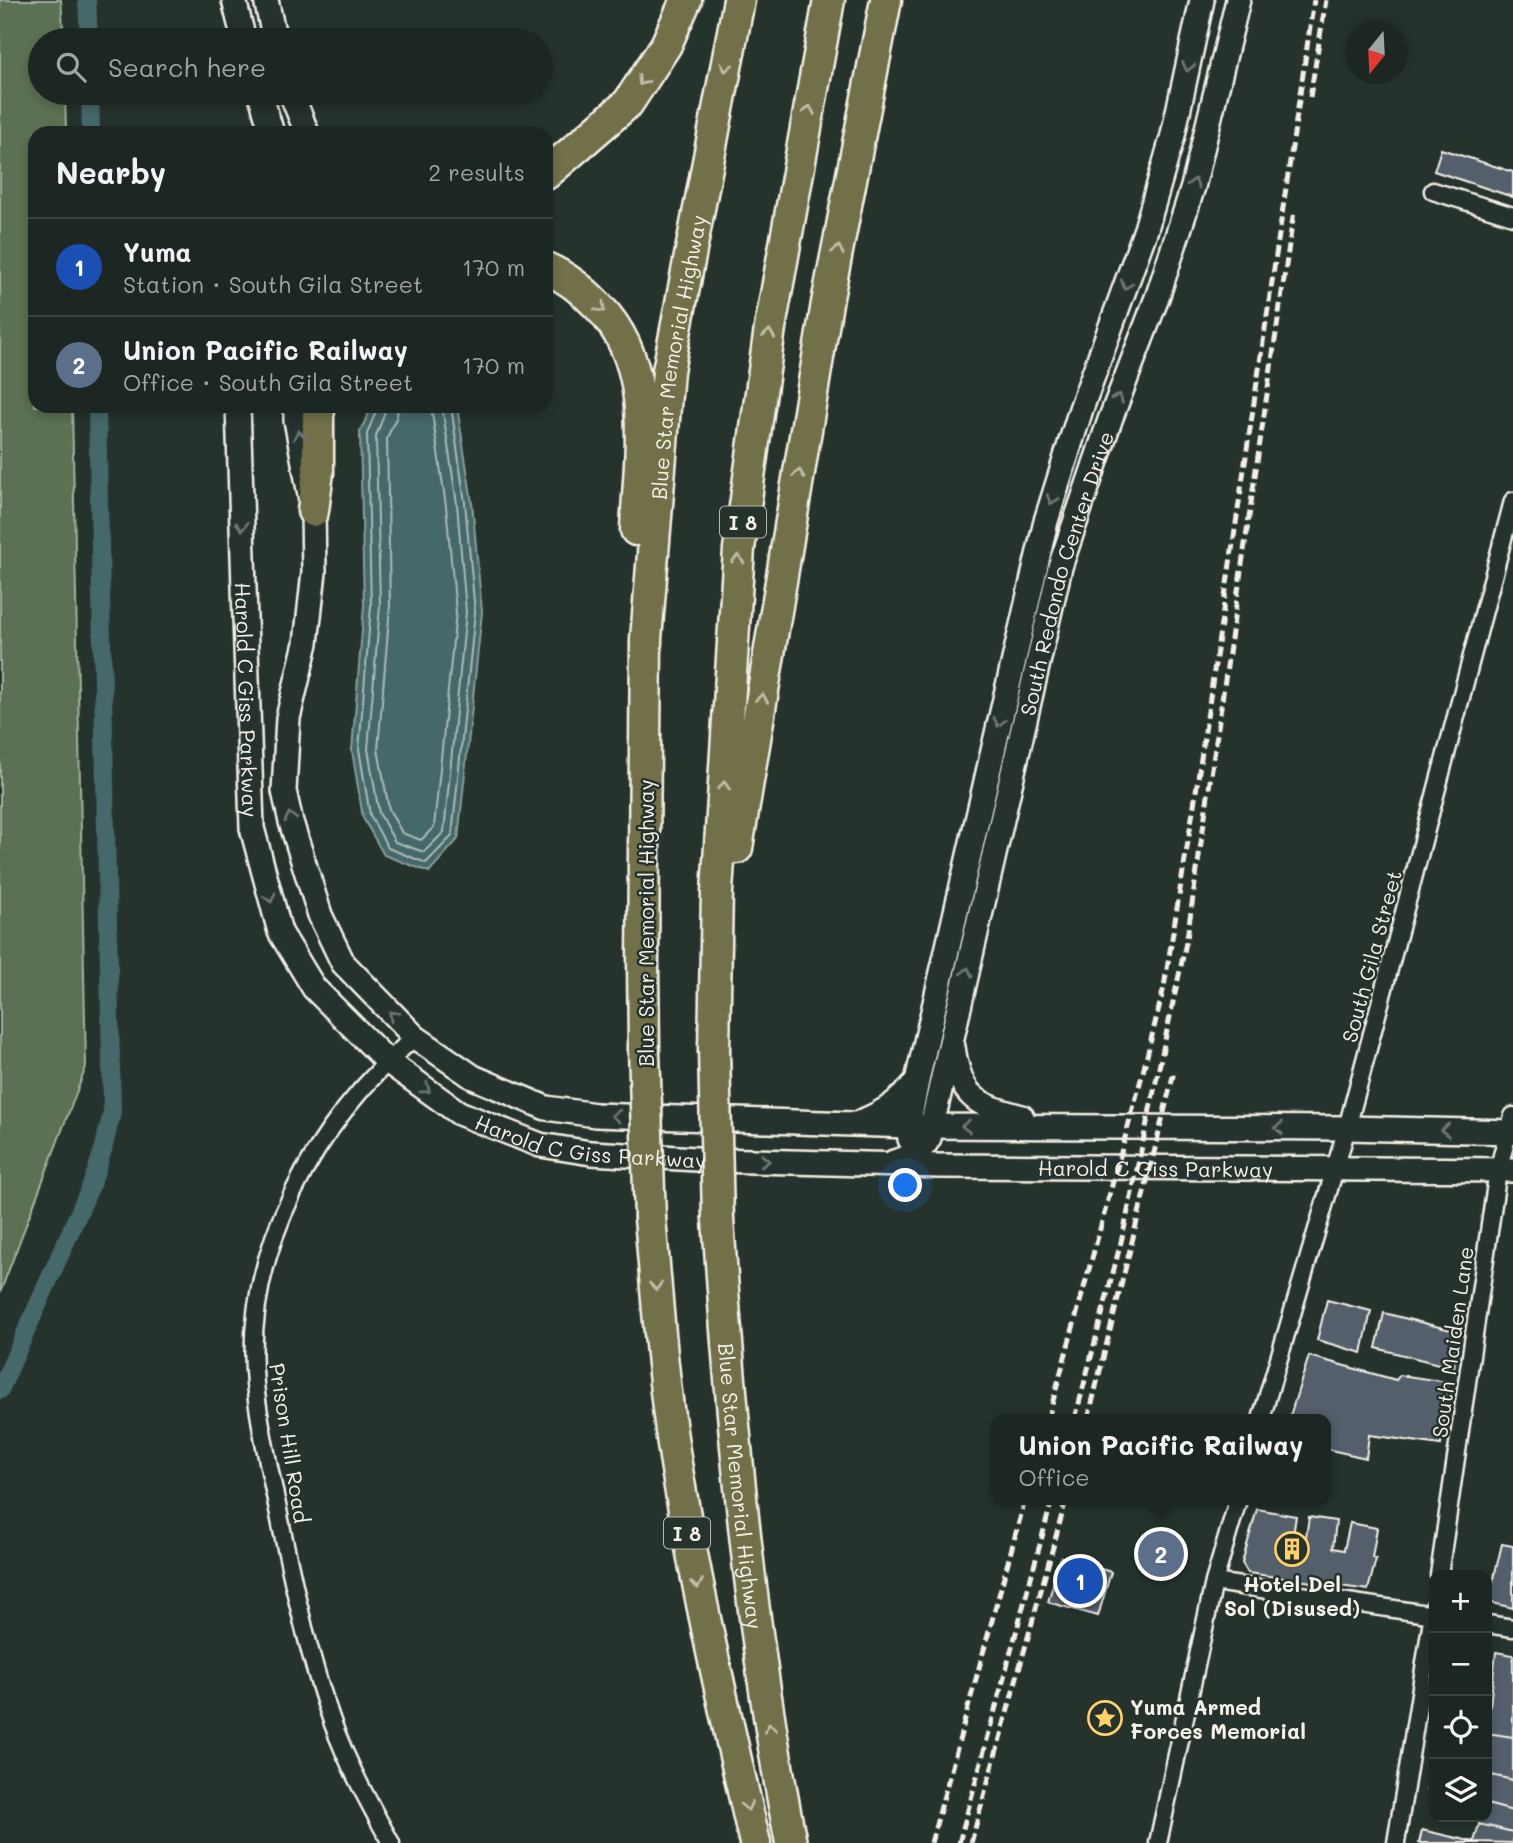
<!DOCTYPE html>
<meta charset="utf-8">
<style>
body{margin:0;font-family:Mali,sans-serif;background:#29322f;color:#f1f3f6}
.controls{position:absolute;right:21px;bottom:21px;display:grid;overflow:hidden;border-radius:14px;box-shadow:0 4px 10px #0003}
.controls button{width:63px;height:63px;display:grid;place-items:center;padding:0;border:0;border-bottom:2px solid #3a4340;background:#1c2622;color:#f1f3f6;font:35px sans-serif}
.compass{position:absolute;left:1345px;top:21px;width:63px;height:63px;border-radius:50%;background:#1c2622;box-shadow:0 4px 10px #0003;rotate:198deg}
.you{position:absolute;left:906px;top:1186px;width:24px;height:24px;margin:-18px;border:5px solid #fff;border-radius:50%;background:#1a73e8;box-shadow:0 0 0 10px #1a73e833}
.badge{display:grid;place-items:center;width:46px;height:46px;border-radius:50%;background:#1a73e8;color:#fff;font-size:23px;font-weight:700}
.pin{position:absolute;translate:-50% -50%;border:4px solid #fff;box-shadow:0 2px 7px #0006}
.popup{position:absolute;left:991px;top:1414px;width:340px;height:91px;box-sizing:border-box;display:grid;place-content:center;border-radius:14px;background:#1c2622;filter:drop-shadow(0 2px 5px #0005);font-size:23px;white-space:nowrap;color:#a0a5a5}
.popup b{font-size:26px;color:#f1f3f6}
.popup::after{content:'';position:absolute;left:50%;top:100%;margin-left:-14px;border:14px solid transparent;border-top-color:#1c2622}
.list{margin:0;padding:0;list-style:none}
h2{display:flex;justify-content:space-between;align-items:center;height:91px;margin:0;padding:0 28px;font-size:30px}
h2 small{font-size:23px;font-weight:400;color:#a0a5a5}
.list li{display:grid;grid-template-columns:46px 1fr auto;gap:21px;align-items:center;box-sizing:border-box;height:98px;padding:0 28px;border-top:2px solid #3a4340}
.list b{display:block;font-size:26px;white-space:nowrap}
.list p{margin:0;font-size:23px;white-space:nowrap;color:#a0a5a5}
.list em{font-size:23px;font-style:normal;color:#a0a5a5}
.icon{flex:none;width:38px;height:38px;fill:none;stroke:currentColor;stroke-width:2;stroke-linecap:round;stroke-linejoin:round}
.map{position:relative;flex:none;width:1513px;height:1843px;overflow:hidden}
.search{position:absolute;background:#1c2622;box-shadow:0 4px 10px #0003;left:28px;top:28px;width:525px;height:77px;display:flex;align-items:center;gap:18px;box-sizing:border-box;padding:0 24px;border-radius:38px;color:#a0a5a5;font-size:26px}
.panel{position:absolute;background:#1c2622;box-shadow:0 4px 10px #0003;left:28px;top:126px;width:525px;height:287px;border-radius:21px}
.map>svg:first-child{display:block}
.green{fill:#5c7053;stroke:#a8b09e;stroke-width:2}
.water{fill:#44686a;stroke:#8a9f9c;stroke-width:2}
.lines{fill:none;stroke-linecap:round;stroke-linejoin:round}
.shore{stroke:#aebab6;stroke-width:2}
.canal{stroke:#44686a;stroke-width:18}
.building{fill:#555f6c;stroke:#f4f1e8;stroke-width:2}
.street-casing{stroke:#f4f1e8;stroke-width:21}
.secondary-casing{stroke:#f4f1e8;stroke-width:28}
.highway-casing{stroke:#f4f1e8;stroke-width:35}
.street{stroke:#26332d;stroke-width:16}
.secondary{stroke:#26332d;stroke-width:23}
.highway{stroke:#71704a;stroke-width:30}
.rail{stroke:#f4f1e8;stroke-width:5;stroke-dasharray:10 5;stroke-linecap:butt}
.highway-bridge-casing{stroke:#f4f1e8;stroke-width:35;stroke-linecap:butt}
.highway-bridge{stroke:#71704a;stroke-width:30}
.oneway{stroke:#c0bda9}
.oneway2{stroke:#6e766e}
.labels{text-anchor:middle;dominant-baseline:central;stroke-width:5;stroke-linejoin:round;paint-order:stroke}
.shield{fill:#26332d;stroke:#b6b8b0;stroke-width:2}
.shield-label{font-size:19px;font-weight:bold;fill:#f4f1e8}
.street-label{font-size:21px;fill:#f4f1e8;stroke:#26332d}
.poi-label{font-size:21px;font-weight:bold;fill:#f4f1e8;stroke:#26332d}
</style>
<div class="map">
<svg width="1513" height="1843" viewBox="0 0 1513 1843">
<rect width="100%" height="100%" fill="#26332d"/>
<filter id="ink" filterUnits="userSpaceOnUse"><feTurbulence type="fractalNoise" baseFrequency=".0143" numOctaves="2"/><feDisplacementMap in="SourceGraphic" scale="14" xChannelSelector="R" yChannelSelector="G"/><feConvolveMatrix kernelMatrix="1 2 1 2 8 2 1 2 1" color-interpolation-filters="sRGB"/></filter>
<g filter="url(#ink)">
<path class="green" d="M0 0H61L64 40H40V93H65L66 133H35V406H72L86 1067 0 1293Z"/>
<path class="water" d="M372 406H457L472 502 482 612 458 839 429 872 384 855 363 818 352 750 364 606 360 432Z"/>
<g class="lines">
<path class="shore" d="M378 406 367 434 371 606 359 749 370 815 388 848 426 863 452 836 475 612 465 503 451 406
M387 406 376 436 380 606 368 749 379 813 395 842 424 852 444 832 466 612 457 504 442 406
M398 406 397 416 387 438 390 606 378 749 389 809 402 833 421 840 434 827 456 612 446 506 431 406"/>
<path class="canal" d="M87 0 89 40
M90 93 91 133
M0 1390 92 1183 103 1150 112 1112 97 406"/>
</g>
<path class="building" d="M1441 149 1513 172V197L1434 171Z
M1327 1300 1371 1311 1362 1353 1317 1340Z
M1384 1313 1459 1332 1454 1368 1376 1348Z
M1309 1356 1396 1380 1400 1375 1448 1382 1441 1445 1369 1435 1366 1458 1326 1449V1419H1289Z
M1257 1509 1296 1516 1292 1542 1305 1544 1309 1517 1336 1521 1333 1548 1344 1550 1350 1523 1377 1528 1372 1558 1376 1559 1368 1590 1248 1573 1242 1563Z
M1502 1544 1513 1546V1608L1488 1602Z
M1061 1557 1111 1572 1098 1616 1048 1602Z
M1496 1652 1513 1655V1737L1487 1733Z
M1487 1733 1513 1737V1780L1487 1774Z
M1434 1761V1792L1427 1790Z
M1487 1774 1513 1780V1811L1487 1804Z
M1487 1804 1513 1811V1832L1479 1824 1480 1817H1487Z
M1479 1824 1513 1832V1843L1474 1842Z
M1422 1830 1474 1842 1480 1843H1419Z"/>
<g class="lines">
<g class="street-casing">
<path id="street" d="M1433 191 1513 216
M1261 1419 1347 1128 1513 501
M1439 1575 1498 1170 1513 1116
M1214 1582 1434 1615
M1487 1624 1513 1628
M391 1843C370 1805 348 1765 333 1724 310 1661 296 1596 282 1530 273 1482 260 1433 255 1384 242 1252 316 1121 415 1037
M1158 1843 1214 1582 1238 1500
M1396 1843 1434 1607"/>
</g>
<g class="secondary-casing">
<g id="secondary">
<path d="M234 0 244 40"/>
<path d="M266 0 275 40"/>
<path d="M260 93 272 133"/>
<path d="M291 93 307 133"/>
<path id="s1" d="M238 406 252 828 280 932 314 988 387 1061 459 1113 540 1145 591 1153 714 1160 940 1166 1513 1170"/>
<path d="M296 406V420L313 511 314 572 306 643 288 718 284 791 291 822 320 915 343 963 415 1037 473 1077 546 1108 596 1115 908 1126 1347 1128 1513 1132"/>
<path d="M953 1047C960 1097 975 1105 1022 1117"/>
<path d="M861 1122C887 1111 898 1103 917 1081"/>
<path d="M910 1139 908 1126 917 1081 1046 521 1081 409 1146 229 1173 135 1202 0"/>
<path id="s2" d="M894 1162C911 1157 920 1153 929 1138L1060 567 1110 420 1158 295 1193 187 1238 0"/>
</g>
</g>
<g class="highway-casing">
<g id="highway">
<path d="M546 174 628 103 666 45 686 0"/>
<path d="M546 268C566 277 583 290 598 306 657 366 639 454 636 530"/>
<path d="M313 511 318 472V416L320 406"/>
<path d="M737 848 827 303 886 0"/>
<path id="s3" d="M644 1050 643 962 646 639 668 371 739 0"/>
<path d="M714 1050 717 892 739 549 770 328 829 0"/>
<path d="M650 1218C657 1296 662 1374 674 1451 695 1583 725 1713 755 1843"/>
<path id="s4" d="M718 1219C732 1429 751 1637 791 1843"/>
</g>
</g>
<use href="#street" class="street"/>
<use href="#secondary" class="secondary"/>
<use href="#highway" class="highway"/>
<path class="rail" d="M1310 97 1326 0
M1048 1419 1143 1072 1164 987 1194 805 1314 0
M1075 1419 1123 1234 1187 938 1294 211
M1088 1419 1174 1072
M931 1843 1025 1500
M959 1843 1052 1500
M971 1843 1066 1500"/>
<g class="highway-bridge-casing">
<path id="highway-bridge" d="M644 1050 650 1218
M714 1050 718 1219"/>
</g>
<use href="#highway-bridge" class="highway-bridge"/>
</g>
<defs><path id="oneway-chevron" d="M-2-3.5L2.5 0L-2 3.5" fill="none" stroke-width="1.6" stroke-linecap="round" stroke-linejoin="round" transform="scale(1.75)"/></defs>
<g class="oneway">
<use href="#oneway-chevron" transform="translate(726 67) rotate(101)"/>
<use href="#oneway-chevron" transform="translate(642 81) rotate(123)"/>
<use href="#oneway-chevron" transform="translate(809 110) rotate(-80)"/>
<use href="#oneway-chevron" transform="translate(838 250) rotate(-79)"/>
<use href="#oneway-chevron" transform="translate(601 308) rotate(46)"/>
<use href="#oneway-chevron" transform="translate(769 334) rotate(-82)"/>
<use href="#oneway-chevron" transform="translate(799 474) rotate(-81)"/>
<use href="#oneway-chevron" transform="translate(738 559) rotate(-86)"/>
<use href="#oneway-chevron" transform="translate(762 698) rotate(-81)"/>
<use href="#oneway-chevron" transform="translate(724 786) rotate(-86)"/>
<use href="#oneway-chevron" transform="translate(656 1286) rotate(85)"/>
<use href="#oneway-chevron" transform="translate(697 1584) rotate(80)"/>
<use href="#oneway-chevron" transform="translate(770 1728) rotate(-99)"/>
<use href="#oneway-chevron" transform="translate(747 1806) rotate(77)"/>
</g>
<g class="oneway2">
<use href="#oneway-chevron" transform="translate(1188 67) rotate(102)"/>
<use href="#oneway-chevron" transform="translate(1194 183) rotate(-74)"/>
<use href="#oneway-chevron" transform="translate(1126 285) rotate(109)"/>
<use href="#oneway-chevron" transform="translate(1118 398) rotate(-69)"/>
<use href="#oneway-chevron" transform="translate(299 435) rotate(-101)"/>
<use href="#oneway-chevron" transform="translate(1052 500) rotate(108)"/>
<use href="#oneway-chevron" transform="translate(242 526) rotate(88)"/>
<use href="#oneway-chevron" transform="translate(999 722) rotate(103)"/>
<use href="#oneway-chevron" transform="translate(290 817) rotate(-104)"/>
<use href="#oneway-chevron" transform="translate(270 898) rotate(74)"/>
<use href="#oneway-chevron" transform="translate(967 972) rotate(-77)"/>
<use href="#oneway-chevron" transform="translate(393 1015) rotate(-134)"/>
<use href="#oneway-chevron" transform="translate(426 1089) rotate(36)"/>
<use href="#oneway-chevron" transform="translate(616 1116) rotate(-177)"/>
<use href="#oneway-chevron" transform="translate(966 1126) rotate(-180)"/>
<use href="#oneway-chevron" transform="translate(1279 1128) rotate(-180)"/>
<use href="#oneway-chevron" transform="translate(1445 1130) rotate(-179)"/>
<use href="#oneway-chevron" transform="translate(765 1161) rotate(2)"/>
</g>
</g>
<defs>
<g id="building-ring" transform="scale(1.75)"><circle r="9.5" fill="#26332d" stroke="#ffd166" stroke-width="1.5"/><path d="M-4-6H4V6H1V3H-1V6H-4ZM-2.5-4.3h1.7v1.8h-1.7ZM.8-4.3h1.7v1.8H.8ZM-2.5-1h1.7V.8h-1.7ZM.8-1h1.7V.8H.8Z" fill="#ffd166"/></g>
<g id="sight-ring" transform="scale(1.75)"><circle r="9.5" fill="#26332d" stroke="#ffd166" stroke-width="1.5"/><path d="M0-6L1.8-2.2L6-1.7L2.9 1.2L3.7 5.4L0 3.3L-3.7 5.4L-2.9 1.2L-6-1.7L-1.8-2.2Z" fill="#ffd166"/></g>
</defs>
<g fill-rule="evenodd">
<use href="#building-ring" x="1292" y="1549"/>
<use href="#sight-ring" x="1105" y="1718"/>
</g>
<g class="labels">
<g class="shield">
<rect x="720" y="506.5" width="46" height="31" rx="5"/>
<rect x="664" y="1517.5" width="46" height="31" rx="5"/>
</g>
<g class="shield-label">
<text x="743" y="522">I 8</text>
<text x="687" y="1533">I 8</text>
</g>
<g class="street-label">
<text stroke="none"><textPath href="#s3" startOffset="695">Blue Star Memorial Highway</textPath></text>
<text stroke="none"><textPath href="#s2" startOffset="625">South Redondo Center Drive</textPath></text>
<text stroke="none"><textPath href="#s1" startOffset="294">Harold C Giss Parkway</textPath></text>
<text transform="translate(645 923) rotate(-90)">Blue Star Memorial Highway</text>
<text transform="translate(1371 956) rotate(-75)">South Gila Street</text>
<text stroke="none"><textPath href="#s1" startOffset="924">Harold C Giss Parkway</textPath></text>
<text stroke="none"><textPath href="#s1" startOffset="1491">Harold C Giss Parkway</textPath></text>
<text transform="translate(1452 1342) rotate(-82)">South Maiden Lane</text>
<text transform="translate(290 1443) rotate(81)">Prison Hill Road</text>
<text stroke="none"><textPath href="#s4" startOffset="268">Blue Star Memorial Highway</textPath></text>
</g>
<g class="poi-label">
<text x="1292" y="1583">Hotel Del<tspan x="1292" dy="24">Sol (Disused)</tspan></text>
<text x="1130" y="1706" text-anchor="start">Yuma Armed<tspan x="1130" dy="24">Forces Memorial</tspan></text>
</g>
</g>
</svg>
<div class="controls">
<button>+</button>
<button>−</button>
<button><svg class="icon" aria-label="locate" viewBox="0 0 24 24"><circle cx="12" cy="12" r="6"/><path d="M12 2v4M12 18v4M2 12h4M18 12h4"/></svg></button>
<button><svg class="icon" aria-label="layers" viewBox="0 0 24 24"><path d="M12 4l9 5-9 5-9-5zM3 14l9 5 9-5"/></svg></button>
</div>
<svg class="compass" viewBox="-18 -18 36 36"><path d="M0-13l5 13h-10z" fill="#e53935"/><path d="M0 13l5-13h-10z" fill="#a0a5a5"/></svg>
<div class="you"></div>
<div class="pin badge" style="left:1080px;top:1581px;background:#1a4fb4">1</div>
<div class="pin badge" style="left:1161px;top:1554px;background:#5c6f8a">2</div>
<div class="popup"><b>Union Pacific Railway</b>Office</div>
<div class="search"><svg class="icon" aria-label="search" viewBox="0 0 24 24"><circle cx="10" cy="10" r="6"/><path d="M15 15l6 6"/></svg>Search here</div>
<section class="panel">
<h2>Nearby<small>2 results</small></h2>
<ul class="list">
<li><span class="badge" style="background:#1a4fb4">1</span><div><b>Yuma</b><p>Station · South Gila Street</p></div><em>170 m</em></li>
<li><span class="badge" style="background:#5c6f8a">2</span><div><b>Union Pacific Railway</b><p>Office · South Gila Street</p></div><em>170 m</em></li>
</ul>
</section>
</div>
